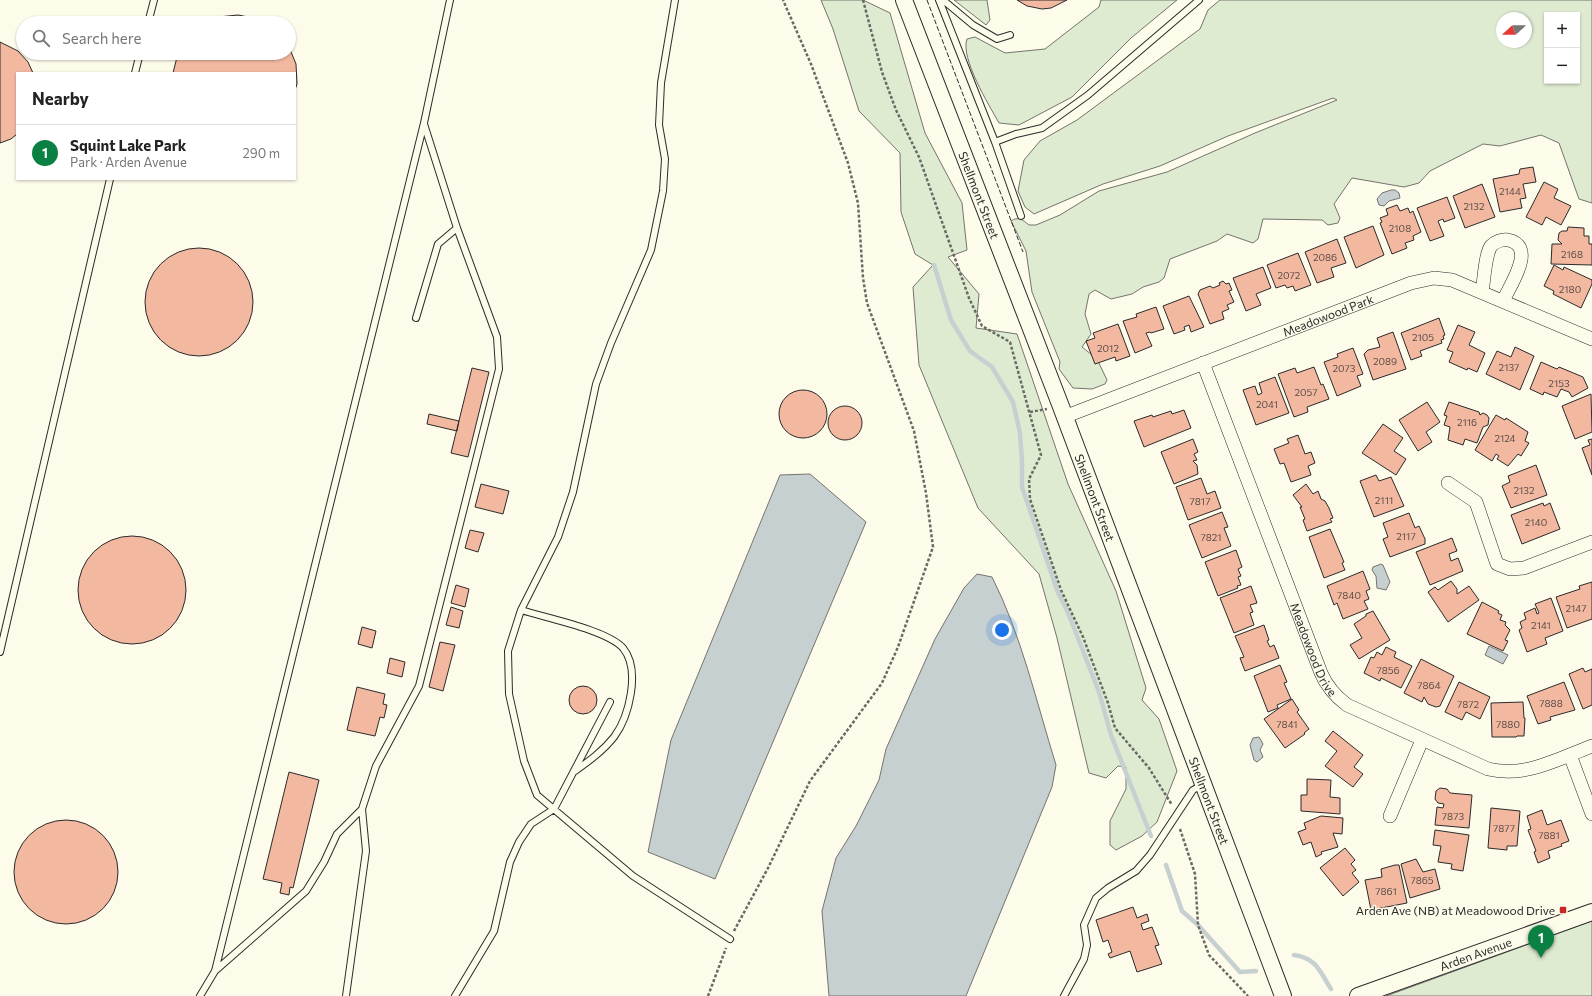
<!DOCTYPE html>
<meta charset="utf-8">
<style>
body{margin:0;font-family:Commissioner,sans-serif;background:#f6f6f6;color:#222}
.controls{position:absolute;right:12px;top:12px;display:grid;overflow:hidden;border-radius:0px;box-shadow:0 1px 3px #0004}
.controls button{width:36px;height:36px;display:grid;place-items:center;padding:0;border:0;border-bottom:1px solid #e0e0e0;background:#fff;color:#222;font:20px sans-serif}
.compass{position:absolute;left:1496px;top:12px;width:36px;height:36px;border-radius:50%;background:#fff;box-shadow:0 1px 3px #0004;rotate:249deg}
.you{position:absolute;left:1002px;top:630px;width:14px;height:14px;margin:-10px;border:3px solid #fff;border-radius:50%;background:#1a73e8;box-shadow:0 0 0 6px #1a73e833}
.badge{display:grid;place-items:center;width:26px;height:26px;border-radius:50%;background:#0b8043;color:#fff;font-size:13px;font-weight:700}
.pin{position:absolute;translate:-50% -33px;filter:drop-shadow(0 1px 2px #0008)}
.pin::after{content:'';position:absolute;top:21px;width:14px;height:12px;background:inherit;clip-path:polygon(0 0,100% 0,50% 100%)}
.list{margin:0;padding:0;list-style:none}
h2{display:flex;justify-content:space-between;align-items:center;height:52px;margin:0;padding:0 16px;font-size:17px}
h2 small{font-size:13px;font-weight:400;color:#767676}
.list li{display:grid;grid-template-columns:26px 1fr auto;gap:12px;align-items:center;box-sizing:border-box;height:56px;padding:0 16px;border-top:1px solid #e0e0e0}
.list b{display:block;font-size:15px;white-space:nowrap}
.list p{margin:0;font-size:13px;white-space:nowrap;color:#767676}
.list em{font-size:13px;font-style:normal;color:#767676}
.icon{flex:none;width:22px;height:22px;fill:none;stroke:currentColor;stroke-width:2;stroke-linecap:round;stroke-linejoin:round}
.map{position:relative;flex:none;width:1592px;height:996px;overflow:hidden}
.search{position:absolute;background:#fff;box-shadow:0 1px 3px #0004;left:16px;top:16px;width:280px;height:44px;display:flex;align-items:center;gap:10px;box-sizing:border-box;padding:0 14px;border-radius:22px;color:#767676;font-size:15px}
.panel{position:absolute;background:#fff;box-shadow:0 1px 3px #0004;left:16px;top:72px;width:280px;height:108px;border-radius:0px}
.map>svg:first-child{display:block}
.green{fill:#deebd1;stroke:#74746e;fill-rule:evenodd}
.water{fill:#c7d0d0;stroke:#74746e}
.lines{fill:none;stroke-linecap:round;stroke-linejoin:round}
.stream{stroke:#c7d0d0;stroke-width:4.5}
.building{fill:#f2b8a0;stroke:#2b2b2b}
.service-casing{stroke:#2b2b2b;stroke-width:8}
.minor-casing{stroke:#2b2b2b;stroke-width:14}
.tertiary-casing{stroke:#2b2b2b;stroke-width:18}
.path{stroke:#6a6964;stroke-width:2.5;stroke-dasharray:3 2;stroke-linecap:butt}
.service{stroke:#fdfbea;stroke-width:6}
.minor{stroke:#fdfbea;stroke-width:13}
.tertiary{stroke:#fdfbea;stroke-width:16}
.fence{stroke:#2b2b2b;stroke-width:1;stroke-dasharray:5 2;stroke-linecap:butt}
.poi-dot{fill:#c62828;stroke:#fdfbea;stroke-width:1.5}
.labels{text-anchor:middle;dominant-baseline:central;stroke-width:3;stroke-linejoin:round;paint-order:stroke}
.number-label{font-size:10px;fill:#5d4e48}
.street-label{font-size:12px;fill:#2b2b2b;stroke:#fdfbea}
.poi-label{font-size:12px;fill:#2b2b2b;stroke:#fdfbea;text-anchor:end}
</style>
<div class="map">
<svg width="1592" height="996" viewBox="0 0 1592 996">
<rect width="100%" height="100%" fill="#fdfbea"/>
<path class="green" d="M821 0H863L890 13 925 133 962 203 967 250 948 257 979 294 976 328 1017 334 1068 484 1116 591 1146 688 1142 700 1159 719 1177 771 1157 822 1142 836 1116 850 1110 845V821L1126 789V767L1118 766 1106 778 1089 773 1057 638 1039 574 978 508 919 365 913 287 933 265 915 254 901 212 900 153 859 111 833 29Z
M954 0H987L990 20 986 25Z
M1101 0H1177L1131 38 1072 97 1019 125 999 123C989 105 960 58 967 39L975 37 1005 53 1045 49 1099 7Z
M1220 0H1592V203L1579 199 1559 143 1541 135 1500 146 1483 144 1430 171 1419 183 1404 187 1352 178 1334 204 1340 218 1338 223 1328 225 1322 220 1263 219 1258 239 1253 243 1227 234 1217 241 1170 259 1164 278 1159 282 1143 287 1132 294 1111 299 1095 290 1089 294 1085 314 1091 334 1082 347 1097 359 1107 380 1105 384 1092 389 1073 388 1059 369 1060 362 1032 292 1026 251 1011 221C1018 216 1023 220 1029 225H1036L1060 215 1099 191 1167 172 1255 133 1337 100 1333 98 1228 136 1160 166 1103 184 1034 214 1025 207 1018 191 1024 160 1040 141 1077 120 1200 29 1208 10ZM1547 15H1577V81H1547ZM1502 18H1526V42H1502Z
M1592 921V996H1386Z"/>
<path class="water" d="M1391 190H1395L1399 193 1400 198 1389 201 1384 206 1379 205 1377 199 1382 193Z
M810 474 866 522 715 879 648 852 671 740 780 475Z
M1381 564 1383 565 1390 582 1386 590 1377 588 1376 576 1372 570 1373 567Z
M977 574 992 577C1021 634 1037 704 1056 765L1052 787 966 996H829L822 911 836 858 856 826 879 780 886 749 935 639 964 588Z
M1489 646 1508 655 1503 664 1485 655Z
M1259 737 1263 744 1260 750 1263 757 1257 762 1254 760 1250 745 1253 738Z"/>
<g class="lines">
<path class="stream" d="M934 265 951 320 970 351 992 367 1013 402 1020 433 1022 461V487L1057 590 1069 615 1099 692 1111 735 1151 836
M1166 865 1182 911 1198 925 1240 972 1256 971
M1294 955C1317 958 1320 972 1331 989"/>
</g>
<path class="building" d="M1017 0H1067L1051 8 1042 9 1027 6Z
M238 15 258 19 264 23H204L218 17Z
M0 42 18 51 28 62 33 73H17V134L11 139 0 143Z
M289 47 296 64 297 84 295 90V73H173L178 53H289Z
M1533 167 1536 182 1523 184 1526 198 1520 199 1522 208 1500 212 1493 179 1519 174 1520 169Z
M1544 182 1558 189 1554 198 1571 206 1561 225 1546 217 1542 225 1526 217Z
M1482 184 1495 217 1465 228 1453 196Z
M1447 197 1455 218 1444 222 1443 219 1438 221 1444 236 1430 241 1417 208Z
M1397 205 1400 211 1408 208 1410 213 1413 211 1421 232 1413 236 1414 240 1405 243 1407 248 1392 254 1380 223 1382 222 1380 218 1388 215 1386 209Z
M1373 226 1384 255 1356 268 1344 237Z
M1568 227 1584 228V236H1589V244H1592V265L1551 264 1552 244H1562L1558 240 1559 233 1562 231H1567Z
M1337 239 1346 263 1331 268 1334 277 1317 283 1305 252Z
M145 302a54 54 0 1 1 108 0a54 54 0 1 1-108 0Z
M1298 253 1311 285 1295 291 1293 286 1287 288 1285 285 1276 288 1267 265Z
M1554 265 1563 270 1564 267 1592 280V284L1581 308 1553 294 1554 291 1544 286Z
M1263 267 1271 288 1256 294 1261 305 1246 311 1233 278Z
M1223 281 1226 284 1229 283 1232 290 1229 291 1234 302 1227 305 1229 309 1222 312 1224 319 1210 324 1198 294 1200 290 1210 286 1213 288 1220 285 1219 283Z
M1189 296 1204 327 1191 332 1189 325 1184 327 1185 330 1174 334 1163 306Z
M1156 307 1164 329 1151 333 1150 332 1146 333 1152 346 1135 353 1123 321 1137 317 1136 314Z
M1439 318 1445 335 1443 336 1444 339 1441 340 1442 343 1420 351 1422 356 1411 360 1401 333Z
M1118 324 1130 356 1116 361 1115 357 1095 364 1086 341 1095 338 1093 333Z
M1458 325 1475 332 1469 345 1485 353 1477 372 1468 368 1467 370 1449 362 1453 352 1447 350Z
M1393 332 1406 369 1373 380 1364 354 1368 350 1380 347 1377 338Z
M1515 347 1534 356 1520 390 1486 374 1497 351 1511 357Z
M1353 348 1363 374 1357 376 1361 386 1337 396 1324 362 1338 357 1337 354Z
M1541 362 1557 369 1559 367 1583 377 1588 388 1572 397 1569 392 1561 389 1557 397 1544 392 1543 395 1530 389Z
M1314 367 1321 385 1323 384 1329 399 1307 407 1308 412 1294 417 1278 374 1295 368 1297 373Z
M472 368 489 372 468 457 451 453Z
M1275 377 1289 413 1256 425 1243 390 1255 386 1258 395 1262 393 1259 383Z
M779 414a24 24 0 1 1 48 0a24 24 0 1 1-48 0Z
M1591 394 1592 432 1575 439 1562 406Z
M1427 402 1440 422 1426 432 1432 442 1418 451 1399 420Z
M1449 402 1479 412 1480 415 1483 413 1487 415 1489 418 1488 425 1483 427 1477 443 1465 439 1463 445 1448 440 1450 427 1444 425 1447 416 1444 415Z
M828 423a17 17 0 1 1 34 0a17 17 0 1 1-34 0Z
M1184 410 1191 428 1144 447 1134 421 1152 415 1153 417 1171 411 1172 414Z
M429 414 459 421 457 431 427 424Z
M1496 415 1505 420 1506 418 1528 432 1525 441 1529 443 1521 456 1518 454 1508 466 1497 459 1499 456 1496 454 1492 461 1475 450Z
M1383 424 1403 438 1394 451 1406 459 1396 475 1362 453Z
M1298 435 1305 454 1311 452 1315 463 1308 466 1311 475 1291 482 1284 463 1280 464 1274 449 1289 443 1287 439Z
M1193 439 1198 452 1194 454 1197 460 1193 461 1197 465 1198 474 1174 484 1161 452Z
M1592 439V475L1582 448 1590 445 1588 440Z
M1536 465 1547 495 1511 508 1502 486 1510 482 1508 476Z
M1376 475 1379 481 1391 477 1404 506 1374 517 1360 481Z
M1201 478 1207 494 1215 491 1221 508 1188 520 1176 487Z
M481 484 509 491 503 514 475 507Z
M1306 484 1313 494 1318 491 1321 499 1325 501 1329 508 1333 518 1330 519 1332 522 1307 531 1303 520 1305 519 1300 507H1302L1293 495Z
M1543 503 1544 506 1550 503 1560 529 1522 544 1511 515Z
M1222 512 1228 527 1224 528 1231 546 1202 558 1189 525Z
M1409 513 1415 528 1419 526 1425 539V544L1390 557 1383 539 1388 537 1383 523Z
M1330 529 1344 562 1342 563 1345 570 1324 578 1309 537Z
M470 530 484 533 478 552 465 548Z
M78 590a54 54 0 1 1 108 0a54 54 0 1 1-108 0Z
M1452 538 1457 551 1449 554 1451 561 1458 558 1463 571 1430 585 1416 552Z
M1236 550 1242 567 1238 569 1241 576 1238 577 1241 585 1237 586 1238 588 1218 596 1205 562Z
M1363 571 1370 589 1366 591 1369 599 1364 601 1368 609 1343 619 1337 603 1334 605 1327 586Z
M1451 581 1457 589V594L1469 586 1479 600 1448 622 1428 592 1435 587 1438 590Z
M1592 582V619L1567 628 1556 597 1580 589 1579 586Z
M456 585 469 589 465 607 451 603Z
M1251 586 1257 603 1250 605 1253 612 1250 613 1254 625 1234 633 1220 598Z
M1551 598 1563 631 1545 638 1547 644 1527 652 1519 630 1522 628 1520 622 1526 619 1524 613 1535 608 1537 614 1539 613 1535 604Z
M1482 602 1499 611 1498 613 1502 615 1500 620 1506 622 1505 625 1510 630 1505 640 1508 641 1503 651 1467 634Z
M451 607 463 611 459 628 446 625Z
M1373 611 1390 640 1359 659 1350 645 1362 638 1354 624 1366 616V614Z
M1264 625 1269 640 1267 641 1270 647 1274 645 1279 658 1245 671 1240 658 1244 657 1235 636Z
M362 627 376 631 372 648 358 644Z
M440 642 455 645 443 691 429 687Z
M1386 647 1396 652 1394 657 1412 666 1401 688 1381 678 1380 681 1364 673 1371 657 1374 658 1377 652 1382 655Z
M390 658 405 662 402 677 387 673Z
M1421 659 1454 676 1440 706 1436 707 1428 704 1424 697 1422 702 1404 693Z
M1280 665 1287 682 1284 683 1291 699 1277 705 1278 708 1268 712 1254 676Z
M1583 668 1585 672 1592 669V705L1583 709 1569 674Z
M1459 682 1490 697 1480 719 1466 712 1462 720 1445 712Z
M1564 682 1575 710 1550 717 1551 720 1538 724 1527 696Z
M569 700a14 14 0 1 1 28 0a14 14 0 1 1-28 0Z
M357 687 385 694 383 704 387 705 384 718 380 717 375 736 347 730Z
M1292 699 1299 710 1297 712 1309 729 1304 733 1305 734 1285 748 1264 719Z
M1523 702 1524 718H1525L1524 736H1517L1516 737H1492L1491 703Z
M1333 731 1363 755 1354 767 1363 774 1353 787 1325 766 1337 751 1325 741Z
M289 772 319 780 293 888 290 887 289 895 280 893 282 883 263 879Z
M1307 779 1331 780 1330 797 1340 798V814L1301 811V795H1307Z
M1440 788 1447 789 1450 793 1472 795 1469 828 1435 825 1437 807 1443 808 1444 804 1438 803 1435 799 1436 791Z
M1491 808 1520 811 1517 846H1507V850L1488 848Z
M1542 810 1547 825 1561 820 1569 841 1561 844 1562 846 1548 851 1550 858 1538 863 1534 852 1536 851 1528 830 1531 829 1527 816Z
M1321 816 1343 818 1342 834 1333 833 1338 847 1321 852 1322 854 1316 857 1311 842 1303 845 1298 832 1306 829 1304 823Z
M14 872a52 52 0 1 1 104 0a52 52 0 1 1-104 0Z
M1435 830 1469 835 1463 871 1451 869 1452 864 1438 862 1441 846 1433 845Z
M1345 848 1355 860 1351 864 1356 870 1352 873 1359 882 1343 896 1320 868Z
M1416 859 1423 872 1435 869 1440 889 1410 898 1401 864Z
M1395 865H1399L1407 903 1371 910 1365 880 1382 877 1381 869Z
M1133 907 1137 918 1147 914 1149 921 1141 924 1143 930 1152 927 1159 945 1155 946 1162 964 1137 972 1130 951 1110 958 1108 954 1112 952 1108 940 1103 942 1096 920Z"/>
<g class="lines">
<g class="service-casing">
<path id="service" d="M675 0 661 83 659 125 665 159 663 191 651 250 611 343 596 384 573 492 558 537 521 610 508 651 509 694 524 761 537 795 633 876 730 939
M939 0 995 142 1021 216
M943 0 973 25 997 39 1010 35
M148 23 154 0
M135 73 140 53
M995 142 1016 134 1042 128 1088 95 1199 0
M416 318 438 244 457 228
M521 610C546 618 607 630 623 648 641 670 629 717 614 737 603 751 589 761 575 771
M0 652 110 179
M215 971 306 891 324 862 337 834 362 809
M200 996 215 971 424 123 450 0
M346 996 366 851 362 809 376 766 419 686 499 369 497 337 457 228 424 124
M455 996 494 931 510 862 519 842 531 824 554 809 610 702
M1064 996 1084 959 1087 945 1084 925 1096 898 1108 888 1136 871 1150 855 1193 790 1202 785"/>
</g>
<g class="minor-casing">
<g id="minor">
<path d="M1482 292C1484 281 1485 255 1491 246 1495 242 1502 239 1508 240 1538 246 1509 287 1503 301"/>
<path id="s1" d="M1203 363 1321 673C1327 687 1335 696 1347 705L1488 769C1525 778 1558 759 1592 746"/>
<path id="s2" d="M1064 417 1411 283 1434 278 1452 280 1592 339"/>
<path d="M1448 483 1476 502 1497 564 1510 569 1524 568 1592 542"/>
<path d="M1570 755 1592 814"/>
<path d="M1390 816 1422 740"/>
</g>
</g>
<g class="tertiary-casing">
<g id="tertiary">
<path id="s3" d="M904 0 1060 404 1283 996"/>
<path id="s4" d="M1358 996 1592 912"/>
</g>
</g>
<path class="path" d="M863 0 882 72 896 110 919 157 969 298 982 326 1010 342 1041 455 1029 479 1030 499 1061 590 1083 637 1108 703 1115 728 1149 768 1172 805
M1030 412 1047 409
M1180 829 1195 874 1198 925 1209 955 1248 996
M734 931 768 868 810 781 882 683 898 647 933 547 926 493 914 431 867 303 863 278 858 203 848 163 811 64 783 0
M708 996 726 948"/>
<use href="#service" class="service"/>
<use href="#minor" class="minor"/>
<use href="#tertiary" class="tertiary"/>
<path class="fence" d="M927 0 1023 252"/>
</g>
<rect class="poi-dot" x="1559" y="906" width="8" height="8" rx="2"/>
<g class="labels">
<g class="number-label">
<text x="1510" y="191">2144</text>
<text x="1474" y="206">2132</text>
<text x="1400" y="228">2108</text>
<text x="1572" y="254">2168</text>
<text x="1325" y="257">2086</text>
<text x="1289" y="275">2072</text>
<text x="1570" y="289">2180</text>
<text x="1423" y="337">2105</text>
<text x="1108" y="348">2012</text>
<text x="1385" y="361">2089</text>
<text x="1509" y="367">2137</text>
<text x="1344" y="368">2073</text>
<text x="1559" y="383">2153</text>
<text x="1306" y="392">2057</text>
<text x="1267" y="404">2041</text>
<text x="1467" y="422">2116</text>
<text x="1505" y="438">2124</text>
<text x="1524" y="490">2132</text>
<text x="1384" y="500">2111</text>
<text x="1200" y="501">7817</text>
<text x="1536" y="522">2140</text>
<text x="1406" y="536">2117</text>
<text x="1211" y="537">7821</text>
<text x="1349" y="595">7840</text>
<text x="1576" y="608">2147</text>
<text x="1541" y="625">2141</text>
<text x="1388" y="670">7856</text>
<text x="1429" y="685">7864</text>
<text x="1551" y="703">7888</text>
<text x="1468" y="704">7872</text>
<text x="1287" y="724">7841</text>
<text x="1508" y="724">7880</text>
<text x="1453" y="816">7873</text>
<text x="1504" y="828">7877</text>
<text x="1549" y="835">7881</text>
<text x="1422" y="880">7865</text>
<text x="1386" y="891">7861</text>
</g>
<g class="street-label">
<text stroke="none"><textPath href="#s3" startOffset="209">Shellmont Street</textPath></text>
<text stroke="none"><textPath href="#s2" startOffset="283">Meadowood Park</textPath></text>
<text stroke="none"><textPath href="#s3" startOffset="533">Shellmont Street</textPath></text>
<text stroke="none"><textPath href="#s1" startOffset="307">Meadowood Drive</textPath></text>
<text stroke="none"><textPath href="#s3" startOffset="857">Shellmont Street</textPath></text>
<text stroke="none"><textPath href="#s4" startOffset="125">Arden Avenue</textPath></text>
</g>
<g class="poi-label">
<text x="1555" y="910">Arden Ave (NB) at Meadowood Drive</text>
</g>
</g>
</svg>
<div class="controls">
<button>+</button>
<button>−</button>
</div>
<svg class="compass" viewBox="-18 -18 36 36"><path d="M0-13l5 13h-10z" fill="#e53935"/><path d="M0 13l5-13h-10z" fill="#767676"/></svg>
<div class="you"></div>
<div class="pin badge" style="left:1541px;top:958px">1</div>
<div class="search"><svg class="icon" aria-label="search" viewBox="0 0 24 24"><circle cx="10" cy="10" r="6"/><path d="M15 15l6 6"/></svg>Search here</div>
<section class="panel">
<h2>Nearby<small></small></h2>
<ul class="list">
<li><span class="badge">1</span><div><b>Squint Lake Park</b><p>Park · Arden Avenue</p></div><em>290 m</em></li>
</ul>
</section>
</div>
